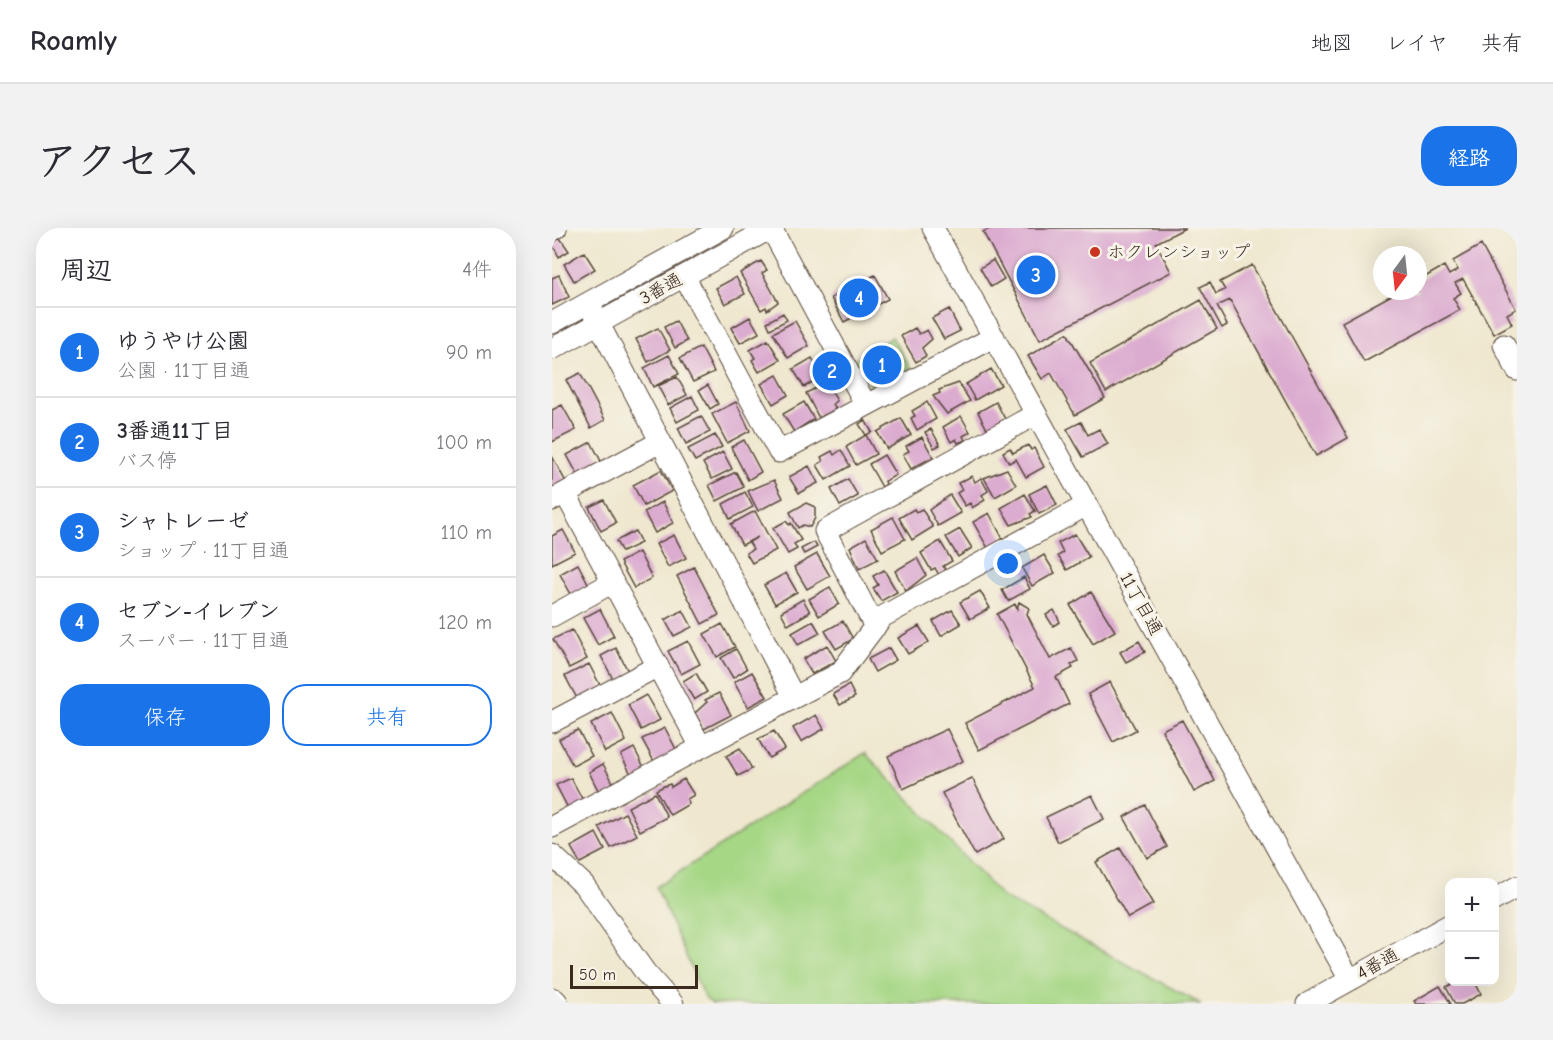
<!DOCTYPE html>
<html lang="ja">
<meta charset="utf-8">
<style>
body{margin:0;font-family:"Comic Neue","Klee One",sans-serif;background:#f2f2f3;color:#2b2b33}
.controls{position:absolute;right:18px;bottom:18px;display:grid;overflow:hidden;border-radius:12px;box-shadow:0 6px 24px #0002}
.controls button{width:54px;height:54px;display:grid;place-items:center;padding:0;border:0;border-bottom:2px solid #e1e1e2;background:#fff;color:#2b2b33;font:30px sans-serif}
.compass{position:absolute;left:821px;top:18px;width:54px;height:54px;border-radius:50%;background:#fff;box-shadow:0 6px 24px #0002;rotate:195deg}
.scale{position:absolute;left:18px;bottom:15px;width:128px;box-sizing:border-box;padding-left:6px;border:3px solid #3b2a1e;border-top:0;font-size:16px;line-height:21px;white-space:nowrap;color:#3b2a1e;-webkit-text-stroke:4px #f7f3e8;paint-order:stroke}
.you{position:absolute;left:456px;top:336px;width:21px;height:21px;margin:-15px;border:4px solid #fff;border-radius:50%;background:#1a73e8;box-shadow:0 0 0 9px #1a73e833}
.badge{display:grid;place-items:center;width:39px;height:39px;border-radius:50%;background:#1a73e8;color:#fff;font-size:20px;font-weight:700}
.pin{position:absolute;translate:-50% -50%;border:3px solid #fff;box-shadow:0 2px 6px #0006}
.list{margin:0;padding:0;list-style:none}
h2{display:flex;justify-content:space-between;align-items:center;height:78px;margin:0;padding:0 24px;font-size:26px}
h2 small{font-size:20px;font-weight:400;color:#7c7c81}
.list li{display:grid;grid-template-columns:39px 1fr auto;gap:18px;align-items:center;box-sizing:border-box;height:90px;padding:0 24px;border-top:2px solid #e1e1e2}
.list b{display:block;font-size:22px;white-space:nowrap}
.list p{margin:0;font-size:20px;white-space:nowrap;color:#7c7c81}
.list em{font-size:20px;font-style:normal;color:#7c7c81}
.actions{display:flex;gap:12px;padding:18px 24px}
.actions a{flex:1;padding:14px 0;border:2px solid #1a73e8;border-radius:24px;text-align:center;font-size:21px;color:#1a73e8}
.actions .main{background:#1a73e8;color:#fff}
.map{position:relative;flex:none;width:965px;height:776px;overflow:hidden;border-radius:24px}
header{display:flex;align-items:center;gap:36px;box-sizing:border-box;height:84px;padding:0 30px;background:#fff;border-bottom:2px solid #e1e1e2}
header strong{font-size:28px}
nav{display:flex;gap:33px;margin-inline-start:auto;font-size:21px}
.intro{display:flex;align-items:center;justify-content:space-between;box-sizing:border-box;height:144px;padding:0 36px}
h1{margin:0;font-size:42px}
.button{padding:15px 27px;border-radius:24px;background:#1a73e8;color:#fff;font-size:21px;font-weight:700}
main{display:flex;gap:36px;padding:0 36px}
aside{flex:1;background:#fff;border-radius:24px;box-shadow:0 6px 24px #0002}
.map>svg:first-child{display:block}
.green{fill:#a6d785;stroke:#708052;stroke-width:1.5}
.building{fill:#dcabd0}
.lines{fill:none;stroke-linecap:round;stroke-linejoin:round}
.minor-casing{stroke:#564639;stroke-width:23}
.highway-casing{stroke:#564639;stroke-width:32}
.minor{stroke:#fff;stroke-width:21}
.highway{stroke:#fff;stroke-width:30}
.poi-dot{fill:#c8321e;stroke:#f7f3e8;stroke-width:2}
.labels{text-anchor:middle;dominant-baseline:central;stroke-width:6;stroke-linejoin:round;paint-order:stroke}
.poi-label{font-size:18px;fill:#3b2a1e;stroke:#f7f3e8;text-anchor:start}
.street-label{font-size:18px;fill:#3b2a1e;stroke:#f7f3e8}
</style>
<header>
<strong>Roamly</strong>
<nav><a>地図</a><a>レイヤ</a><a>共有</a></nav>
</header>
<div class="intro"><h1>アクセス</h1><a class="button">経路</a></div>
<main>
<aside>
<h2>周辺<small>4件</small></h2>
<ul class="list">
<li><span class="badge">1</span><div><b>ゆうやけ公園</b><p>公園 · 11丁目通</p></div><em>90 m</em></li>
<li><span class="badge">2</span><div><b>3番通11丁目</b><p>バス停</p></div><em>100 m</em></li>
<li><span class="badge">3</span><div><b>シャトレーゼ</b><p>ショップ · 11丁目通</p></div><em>110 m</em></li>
<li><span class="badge">4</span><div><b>セブン-イレブン</b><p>スーパー · 11丁目通</p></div><em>120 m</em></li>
</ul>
<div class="actions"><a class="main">保存</a><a>共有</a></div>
</aside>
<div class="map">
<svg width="965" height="776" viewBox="0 0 965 776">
<rect width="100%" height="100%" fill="#f7f3e8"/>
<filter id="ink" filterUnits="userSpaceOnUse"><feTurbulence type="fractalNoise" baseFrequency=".0167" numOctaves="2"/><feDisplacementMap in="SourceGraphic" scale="12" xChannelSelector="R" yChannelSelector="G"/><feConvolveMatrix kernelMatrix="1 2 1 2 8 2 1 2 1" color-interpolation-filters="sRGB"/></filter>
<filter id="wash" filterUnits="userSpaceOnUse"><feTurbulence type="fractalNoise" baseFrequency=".008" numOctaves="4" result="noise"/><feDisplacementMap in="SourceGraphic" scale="24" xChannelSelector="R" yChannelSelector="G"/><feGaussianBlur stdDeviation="1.35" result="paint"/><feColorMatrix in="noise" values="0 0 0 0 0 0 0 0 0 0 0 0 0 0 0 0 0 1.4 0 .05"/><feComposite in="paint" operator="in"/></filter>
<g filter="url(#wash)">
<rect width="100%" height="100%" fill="#efe8cf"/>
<path class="green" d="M340 109 359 141 321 161 315 155 302 132Z
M313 525 450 669 649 776H160L152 769 104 659Z"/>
<g id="blocks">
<path class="building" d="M439 0H633L604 15 619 44 488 112 431 4Z
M8 10 17 23 7 29 0 15Z
M929 17 964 81 955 86 960 96 942 106 911 51 903 55 909 65 901 70 908 82 812 134 790 94 847 63H866V53L892 38 897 47 906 42 901 33Z
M32 24 43 41 22 53 12 36Z
M441 32 452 51 439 59 428 40Z
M209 33 215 42 210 45 226 74 215 82 214 79 209 82 188 45Z
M700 37 796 210 764 228 678 72 665 78 675 97 670 100 648 59 658 54 664 66 673 62 668 54Z
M7 47 17 69 0 77V50Z
M323 47 336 71 292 94 279 70Z
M184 49 193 66 173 76 164 60Z
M649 72 665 101 554 164 538 135Z
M397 81 408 103 392 111 380 90Z
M231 85 235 92 218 101 215 94Z
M198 89 207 105 188 115 179 100Z
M124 93 135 113 123 120 112 99Z
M243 93 257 118 236 130 221 105Z
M106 100 118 122 96 134 84 111Z
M363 100 367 106 375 102 380 111 370 120 374 128 364 134 349 108Z
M515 105 553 170 523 187 499 145 490 151 476 128Z
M216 112 228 132 207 144 200 132 203 130 198 122Z
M149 119 162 144 141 154 128 130Z
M117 127 127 146 101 159 92 140Z
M260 130 269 149 252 159 241 141Z
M439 141 449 157 423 172 414 156Z
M28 145 53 192 39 200 14 152Z
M225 147 236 167 221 176 209 156Z
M125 149 135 167 116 177 106 158Z
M407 155 418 173 395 186 381 168 388 165 387 162Z
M272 156 275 162 278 160 285 173 281 176 284 181 267 190 254 165Z
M156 157 166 176 158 181 147 162Z
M140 168 147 182 125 194 118 180Z
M184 174 198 203 175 215 160 186Z
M252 174 262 191 242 204 231 186Z
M375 174 384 191 365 202 359 190 363 188 360 183Z
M444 174 453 191 435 201 426 184Z
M10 177 24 202 0 214V182Z
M149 188 158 204 134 216 126 200Z
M409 188 418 204 411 208 413 212 406 215 404 211 399 214 391 199Z
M349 190 359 207 335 221 325 204Z
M313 192 320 204 314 207 324 226 304 237 294 219 314 207 307 196Z
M529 194 536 207 547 201 556 216 531 229 515 201Z
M379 201 388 217 382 220 373 204Z
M163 207 170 219 143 233 136 221Z
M370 209 381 229 359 241 351 226 357 223 354 218Z
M192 212 209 244 196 252 179 219Z
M39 214 52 239 28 251 15 227Z
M476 217 479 222 482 220 492 239 474 249 464 231 457 235 451 224 458 220 461 225Z
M289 222 298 238 274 252 265 237 271 233 269 229 280 223 282 227Z
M171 224 180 241 160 251 151 235Z
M332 227 344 247 333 253 334 256 330 259 317 236Z
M0 228 15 256 0 264Z
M257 238 266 255 247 265 237 249Z
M455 241 464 257 443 269 432 250Z
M109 242 120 263 92 278 81 257Z
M184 244 192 259 165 273 157 257Z
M420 248 423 254 429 250 436 263 430 267 433 272 420 280 418 275 413 278 405 265 410 262 406 255Z
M296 251 306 268 288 278 279 261Z
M222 252 231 270 206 283 196 263Z
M495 257 505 277 487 286 477 266Z
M193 264 201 279 178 291 171 276Z
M473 266 483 283 478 286 480 289 459 297 449 280Z
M398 267 409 285 386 298 377 282Z
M52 272 64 295 49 303 37 279Z
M111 274 121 295 103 305 92 284Z
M254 275 263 279V290L258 299 251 297 246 300 238 284Z
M362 281 364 284 370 281 381 299 360 312 347 290Z
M203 283 224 322 200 335 194 325 201 321 197 314 206 309 190 317 179 296Z
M437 285 451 311 436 320 421 294Z
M341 289 353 311 330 323 319 301Z
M234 293 237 297 239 295 249 312 242 316 245 321 236 326 221 300Z
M408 301 420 320 406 329 394 309Z
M11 302 23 324 0 336V308Z
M83 303 89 315 70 324 64 313Z
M523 306 537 329 515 342 506 328 511 325 506 315Z
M122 307 134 330 116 339 104 316Z
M314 310 326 331 307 341 298 319Z
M388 313 400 333 391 338 394 343 387 347 383 340 379 342 369 325Z
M262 314 265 319 252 326 249 321Z
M87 324 100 350 82 360 68 334Z
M265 326 278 348 255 361 242 339Z
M492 327 503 345 480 358 470 340Z
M365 330 374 347 354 363 343 343Z
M26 336 38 359 20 368 8 346Z
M142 339 167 387 150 396 125 348Z
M332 342 345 364 329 373 321 360 326 357 321 348Z
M234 345 245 364 223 376 212 357Z
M472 349 478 361 456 373 450 362Z
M278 359 287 376 267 388 257 371Z
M428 363 438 380 418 391 408 374Z
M539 364 563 403 541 416 518 377Z
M251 371 258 384 236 397 229 384Z
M467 374 477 380 475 386 498 431 519 420 526 433 519 437 521 440 504 449 517 476 427 522 413 495 483 459 445 386 463 376 465 381Z
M48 381 62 408 46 417 31 390Z
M131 382 140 399 122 408 113 392Z
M400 382 409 396 389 408 381 393Z
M502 382 508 394 501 398 494 387Z
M261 393 268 405 246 417 240 405Z
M291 393 301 411 284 421 273 403Z
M170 396 183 419 165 429 152 406Z
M367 398 377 414 356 426 346 410Z
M20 402 35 431 17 440 1 411Z
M136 413 148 436 129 446 116 423Z
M587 413 593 424 574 434 568 424Z
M275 417 284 433 260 446 251 431Z
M64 420 78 447 63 455 49 428Z
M337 420 344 432 323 444 316 431Z
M184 421 195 441 181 450 169 430Z
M37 436 50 461 27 474 13 448Z
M200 444 215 469 196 479 182 454Z
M144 445 155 464 142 472 131 453Z
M558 454 584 502 561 514 536 466Z
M297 457 303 469 288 477 281 466Z
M167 465 179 487 152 501 143 485 155 474 153 472Z
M94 467 108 492 89 502 76 477Z
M60 485 74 513 53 524 39 496Z
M264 487 272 501 249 514 241 500Z
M630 492 663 553 642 564 610 502Z
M113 500 127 527 105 539 90 511Z
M395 501 411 533 351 561 336 528Z
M26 502 40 528 21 538 7 511Z
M222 503 233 521 217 530 206 511Z
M82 520 96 547 83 554 69 527Z
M188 520 200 541 186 548 174 528Z
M51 536 65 562 50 570 37 544Z
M19 550 34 578 19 586 4 557Z
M420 550 452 611 423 627 390 565Z
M132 551 142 567 135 571 137 576 118 587 104 562 112 558 118 556 119 559Z
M103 565 115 589 88 603 76 579Z
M540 567 552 591 506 614 494 589Z
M593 577 615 619 595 630 572 589Z
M73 585 85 607 59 620 47 599Z
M44 605 53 622 28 635 19 619Z
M568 620 601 676 576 690 544 634Z
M904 754H923L929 766 910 776H903L894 759Z
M888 758 899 776H864L862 773Z"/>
</g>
</g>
<g filter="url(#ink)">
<use href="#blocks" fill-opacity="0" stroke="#564639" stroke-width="1.5"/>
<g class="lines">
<g class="minor-casing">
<path id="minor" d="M381 0 798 752
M0 2 4 0
M132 48 227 224 442 109
M36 75 242 469
M0 95 171 0
M952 117 965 142
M0 121 219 0 314 177
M13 265 149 519
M0 272 108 214
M0 388 61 354
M323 399 273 303 484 186
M0 494 106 438
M0 599 288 445 330 389 535 277
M0 627 32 657 93 744 121 776
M942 672 965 659
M755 776 897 697"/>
</g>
<g class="highway-casing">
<path id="highway" d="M0 775 1 776"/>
</g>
<use href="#minor" class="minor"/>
<use href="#highway" class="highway"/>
</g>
</g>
<circle class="poi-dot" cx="543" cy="24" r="6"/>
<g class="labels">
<g class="poi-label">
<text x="555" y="24">ホクレンショップ</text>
</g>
<g class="street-label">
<text transform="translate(109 61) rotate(-29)">3番通</text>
<text transform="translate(589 376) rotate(61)">11丁目通</text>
<text transform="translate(826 736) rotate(-29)">4番通</text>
</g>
</g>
</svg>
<div class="controls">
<button>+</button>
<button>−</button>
</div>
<svg class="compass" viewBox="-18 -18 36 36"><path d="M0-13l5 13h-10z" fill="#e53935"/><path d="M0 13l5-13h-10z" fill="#7c7c81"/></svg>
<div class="scale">50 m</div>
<div class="you"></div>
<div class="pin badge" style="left:330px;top:137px">1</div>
<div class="pin badge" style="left:280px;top:143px">2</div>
<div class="pin badge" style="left:484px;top:47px">3</div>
<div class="pin badge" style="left:307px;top:70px">4</div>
</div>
</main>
